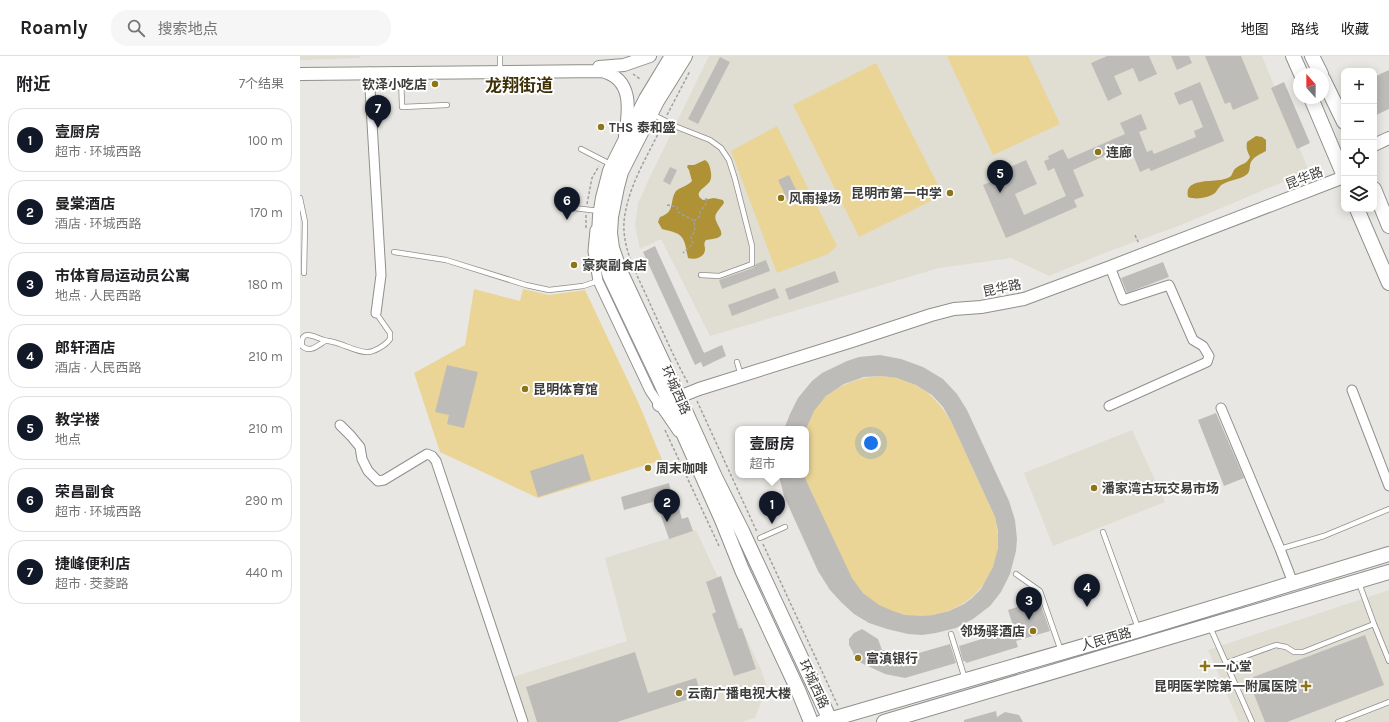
<!DOCTYPE html>
<html lang="zh">
<meta charset="utf-8">
<style>
body{margin:0;font-family:Karla,"Noto Sans SC",sans-serif;background:#f6f6f6;color:#202124}
.controls{position:absolute;right:12px;top:12px;display:grid;overflow:hidden;border-radius:8px;box-shadow:0 2px 10px #0003}
.controls button{width:36px;height:36px;display:grid;place-items:center;padding:0;border:0;border-bottom:1px solid #e0e0e0;background:#fff;color:#202124;font:20px sans-serif}
.compass{position:absolute;left:993px;top:12px;width:36px;height:36px;border-radius:50%;background:#fff;box-shadow:0 2px 10px #0003;rotate:339deg}
.you{position:absolute;left:571px;top:387px;width:14px;height:14px;margin:-10px;border:3px solid #fff;border-radius:50%;background:#1a73e8;box-shadow:0 0 0 6px #1a73e833}
.badge{display:grid;place-items:center;width:26px;height:26px;border-radius:50%;background:#111827;color:#fff;font-size:13px;font-weight:700}
.pin{position:absolute;translate:-50% -33px;filter:drop-shadow(0 1px 2px #0008)}
.pin::after{content:'';position:absolute;top:21px;width:14px;height:12px;background:inherit;clip-path:polygon(0 0,100% 0,50% 100%)}
.popup{position:absolute;left:435px;top:370px;width:74px;height:52px;box-sizing:border-box;display:grid;place-content:center;border-radius:8px;background:#fff;filter:drop-shadow(0 1px 3px #0005);font-size:13px;white-space:nowrap;color:#757577}
.popup b{font-size:15px;color:#202124}
.popup::after{content:'';position:absolute;left:50%;top:100%;margin-left:-8px;border:8px solid transparent;border-top-color:#fff}
.list{margin:0;padding:0;list-style:none}
h2{display:flex;justify-content:space-between;align-items:center;height:52px;margin:0;padding:0 16px;font-size:17px}
h2 small{font-size:13px;font-weight:400;color:#757577}
.list li{display:grid;grid-template-columns:26px 1fr auto;gap:12px;align-items:center;box-sizing:border-box;height:64px;margin:0 8px 8px;padding:0 8px;border:1px solid #e0e0e0;border-radius:16px}
.list b{display:block;font-size:15px;white-space:nowrap}
.list p{margin:0;font-size:13px;white-space:nowrap;color:#757577}
.list em{font-size:13px;font-style:normal;color:#757577}
.icon{flex:none;width:22px;height:22px;fill:none;stroke:currentColor;stroke-width:2;stroke-linecap:round;stroke-linejoin:round}
.map{position:relative;flex:none;width:1089px;height:666px;overflow:hidden}
header{display:flex;align-items:center;gap:24px;box-sizing:border-box;height:56px;padding:0 20px;background:#fff;border-bottom:1px solid #e0e0e0}
header strong{font-size:19px}
nav{display:flex;gap:22px;margin-inline-start:auto;font-size:14px}
.search{width:280px;height:36px;background:#f6f6f6;display:flex;align-items:center;gap:10px;box-sizing:border-box;padding:0 14px;border-radius:16px;color:#757577;font-size:15px}
main{display:flex}
aside{flex:1;background:#fff}
.map>svg:first-child{display:block}
.built{fill:#e0ddd2}
.green{fill:#ead596}
.water{fill:#ae9235}
.building{fill:#bebcb8}
.lines{fill:none;stroke-linecap:round;stroke-linejoin:round}
.lane-casing{stroke:#908f8b;stroke-width:6}
.street-casing{stroke:#908f8b;stroke-width:11}
.secondary-casing{stroke:#908f8b;stroke-width:14}
.primary-casing{stroke:#908f8b;stroke-width:16}
.path{stroke:#a0a09d;stroke-width:1.5;stroke-dasharray:3 2;stroke-linecap:butt}
.lane{stroke:#fff;stroke-width:4.5}
.street{stroke:#fff;stroke-width:9}
.secondary{stroke:#fff;stroke-width:12}
.primary{stroke:#fff;stroke-width:14}
.poi-dot{fill:#8e7418;stroke:#fff;stroke-width:1.5}
.labels{text-anchor:middle;dominant-baseline:central;stroke-width:4;stroke-linejoin:round;paint-order:stroke}
.poi-label{font-size:13px;font-weight:bold;fill:#3d3d3b;stroke:#fff;text-anchor:start}
.street-label{font-size:13px;fill:#3d3d3b;stroke:#fff}
.district-label{font-size:17px;font-weight:bold;fill:#3e3107;stroke:#fff}
</style>
<header>
<strong>Roamly</strong>
<div class="search"><svg class="icon" aria-label="search" viewBox="0 0 24 24"><circle cx="10" cy="10" r="6"/><path d="M15 15l6 6"/></svg>搜索地点</div>
<nav><a>地图</a><a>路线</a><a>收藏</a></nav>
</header>
<main>
<aside>
<h2>附近<small>7个结果</small></h2>
<ul class="list">
<li><span class="badge">1</span><div><b>壹厨房</b><p>超市 · 环城西路</p></div><em>100 m</em></li>
<li><span class="badge">2</span><div><b>曼棠酒店</b><p>酒店 · 环城西路</p></div><em>170 m</em></li>
<li><span class="badge">3</span><div><b>市体育局运动员公寓</b><p>地点 · 人民西路</p></div><em>180 m</em></li>
<li><span class="badge">4</span><div><b>郎轩酒店</b><p>酒店 · 人民西路</p></div><em>210 m</em></li>
<li><span class="badge">5</span><div><b>教学楼</b><p>地点</p></div><em>210 m</em></li>
<li><span class="badge">6</span><div><b>荣昌副食</b><p>超市 · 环城西路</p></div><em>290 m</em></li>
<li><span class="badge">7</span><div><b>捷峰便利店</b><p>超市 · 茭菱路</p></div><em>440 m</em></li>
</ul>
</aside>
<div class="map">
<svg width="1089" height="666" viewBox="0 0 1089 666">
<rect width="100%" height="100%" fill="#e8e7e3"/>
<path class="built" d="M0 0H60V2L0 4Z
M409 0H962L1009 115 881 169 807 196 749 220 711 202 639 212 410 280 361 183 340 193 335 169 338 148 348 125Z
M832 374 865 446 753 490 724 417Z
M396 474 462 616 467 631 455 662 441 666H227L213 621 327 585 305 502Z
M1089 534V666H939L908 594Z"/>
<path class="green" d="M647 0H728L760 68 693 99Z
M576 7 643 139 559 181 493 49Z
M477 70 537 190 528 198 477 217 431 95Z
M174 233 220 245 223 233 249 239 285 234 339 348 362 404 238 442 140 396 114 317 165 289Z
M581 320C615 323 633 336 651 365L695 461C697 471 699 481 698 491 691 553 619 580 571 544 553 530 545 508 535 488 527 470 518 451 510 433L504 419H506C506 406 504 385 506 373 512 340 550 321 581 320Z"/>
<path class="water" d="M956 80 962 81 966 84V95C961 98 954 100 951 106 949 110 951 116 946 119 942 123 929 124 923 128 919 130 918 134 915 137 908 142 896 144 888 141 884 123 908 126 919 124 922 124 929 122 931 120 933 117 933 114 936 112 942 107 946 109 950 101 947 95 946 92 947 86Z
M405 104C408 106 409 108 410 112 411 116 412 121 410 125 407 131 391 137 403 144L414 142 423 144 424 147C422 150 418 154 416 158 412 166 427 177 419 181 416 183 410 183 406 184 403 188 405 189 405 194 404 202 395 204 388 202 384 180 384 178 362 173L358 166 360 161C376 156 369 145 376 135 380 131 388 130 392 125L389 114 387 111 388 109H394Z"/>
<path class="building" d="M807 0H849L857 18 839 26 833 12 814 20 822 38 808 45 791 7Z
M871 0H889L892 7 877 14Z
M905 0H941L959 43 933 54 930 46 925 48Z
M420 1 430 6 398 68 388 63Z
M1089 14V53L1074 60V21Z
M900 26 924 85 851 115 849 112 840 116 829 89 773 114 784 140 774 144 777 151 706 182 683 129 690 126 688 121 726 104 737 128 715 138 724 159 766 140 754 112 748 115 744 105 749 103 748 100 763 93 768 103 825 78 820 67 841 58 847 73 839 76 847 96 852 94 854 98 896 81 894 75 903 71 892 44 879 49 874 37Z
M984 26 1010 87 997 93 971 32Z
M370 111 377 114 370 129 363 125Z
M489 119 499 140 488 145 478 124Z
M355 190 404 297 422 289 426 300 403 311 401 306 395 309 343 196Z
M466 204 470 215 422 233 419 224 453 212 456 208Z
M863 206 869 221 827 237 821 222Z
M535 215 539 226 489 244 485 233Z
M475 232 479 242 432 260 428 249Z
M580 299 601 303 623 311 643 323 657 338 667 354 709 445 715 464 717 483 716 495 710 518 701 536 690 550 673 563 656 572 636 577 622 579 608 578 587 573 569 567 554 558 541 546 530 534 518 515 484 440 480 424 479 419H504L510 433 552 522 563 537 579 549 593 555 605 559 622 560 633 559 649 555 664 548 672 542 681 533 693 511 698 492V475L695 461 651 365 643 351 632 339 616 329 597 322 581 320 564 321 544 328 526 340 514 355 506 373H484L490 358 498 342 512 325 522 317 547 305 559 301Z
M147 309 178 316 164 372 147 368 149 359 135 356Z
M916 357 944 422 924 430 898 364Z
M283 398 291 424 238 441 230 415Z
M369 427 373 443 376 442 382 463 388 461 393 475 369 483 356 445 324 454 321 441Z
M421 520 439 573 442 572 456 613 434 620 412 558 416 556 406 526Z
M739 544 750 575 716 585 718 591 666 607 665 605H663L659 590 714 573 708 554Z
M562 573 578 583 582 594 605 601 650 588 656 607 605 622 585 618 555 604 553 596 549 589V583L554 577Z
M1065 579 1084 629 987 666H965L948 623Z
M335 596 348 637 396 622 401 639 317 666H237L226 631Z
M696 655 697 661 705 656 719 659 723 666H664V664Z"/>
<g class="lines">
<g class="lane-casing">
<path id="lane" d="M200 0V11
M101 18 102 51 147 49
M352 58 377 71 410 84 421 92 429 104 435 123 452 190V208L419 220 401 219
M281 93 312 109
M0 142 5 166 4 217
M274 152 299 155
M94 196 146 204 226 229 249 234 283 230 298 225
M25 285C17 290 10 297 2 290 0 271 16 282 24 284 27 285 30 285 33 286 43 288 57 296 66 296 73 297 86 289 90 283V277L76 257
M437 306 441 320
M803 476 838 572
M460 482 485 471
M980 493 1024 480 1089 453
M716 518 740 535 761 595
M1059 527 1074 568 1089 605
M910 571 952 666
M651 578 665 623
M926 607 976 589 986 591 994 596H1003L1074 568
M1038 666 1089 646"/>
</g>
<g class="street-casing">
<path id="street" d="M69 16 81 219 76 257
M295 174 293 195 298 225 350 335 378 376
M1052 334 1089 430
M809 350 907 306 909 300 903 290 893 284 869 229 823 244 810 211
M921 352 980 493 993 527
M40 369 51 380 60 391 62 403 68 415 78 425 84 424 127 398 132 400 136 405 223 666"/>
</g>
<g class="secondary-casing">
<path id="secondary" d="M299 11 324 9 350 0
M0 18 301 15C334 22 329 55 325 80
M1074 89 1089 82
M359 349 399 333 552 285 631 259 654 253 681 251 724 243 810 211 1044 121"/>
</g>
<g class="primary-casing">
<path id="primary" d="M372 0 346 43 310 115 303 142 300 160 299 178 302 194 310 220 360 325 422 464 442 514 498 634 511 666
M385 0 357 45 321 116 317 131 311 161 310 177 312 192 320 215 372 326 415 421 442 475 531 666
M993 0 1001 18
M1012 0 1021 18
M1023 23 1044 66
M1011 42 1044 120
M1074 133 1089 170
M1057 153 1089 227
M522 666 839 574 1089 498
M584 666 1089 516"/>
</g>
<path class="path" d="M333 18 340 23
M367 59 390 15
M362 70C347 101 327 132 324 166 322 195 340 224 351 250 363 276 374 302 388 327
M287 148 292 122 299 110
M367 149 377 151 378 156 394 165 395 175 391 181 393 188 383 197
M286 159V172
M394 165 400 160V155C405 150 407 148 406 141
M835 179 839 188
M397 345 457 476
M365 374 419 490
M463 488 538 650"/>
<use href="#lane" class="lane"/>
<use href="#street" class="street"/>
<use href="#secondary" class="secondary"/>
<use href="#primary" class="primary"/>
</g>
<g class="poi-dot">
<circle cx="135" cy="28" r="4"/>
<circle cx="301" cy="71" r="4"/>
<circle cx="798" cy="96" r="4"/>
<circle cx="650" cy="137" r="4"/>
<circle cx="481" cy="142" r="4"/>
<circle cx="274" cy="209" r="4"/>
<circle cx="225" cy="333" r="4"/>
<circle cx="348" cy="412" r="4"/>
<circle cx="794" cy="432" r="4"/>
<circle cx="733" cy="575" r="4"/>
<circle cx="558" cy="602" r="4"/>
<path d="M903 604h4v4h4v4h-4v4h-4v-4h-4v-4h4z"/>
<path d="M1004 624h4v4h4v4h-4v4h-4v-4h-4v-4h4z"/>
<circle cx="379" cy="637" r="4"/>
</g>
<g class="labels">
<g class="poi-label">
<text x="127" y="28" text-anchor="end">钦泽小吃店</text>
<text x="309" y="71">THS 泰和盛</text>
<text x="806" y="96">连廊</text>
<text x="642" y="137" text-anchor="end">昆明市第一中学</text>
<text x="489" y="142">风雨操场</text>
<text x="282" y="209">豪爽副食店</text>
<text x="233" y="333">昆明体育馆</text>
<text x="356" y="412">周末咖啡</text>
<text x="802" y="432">潘家湾古玩交易市场</text>
<text x="725" y="575" text-anchor="end">邻场驿酒店</text>
<text x="566" y="602">富滇银行</text>
<text x="913" y="610">一心堂</text>
<text x="997" y="630" text-anchor="end">昆明医学院第一附属医院</text>
<text x="387" y="637">云南广播电视大楼</text>
</g>
<g class="street-label">
<text transform="translate(1004 122) rotate(-21)">昆华路</text>
<text transform="translate(702 232) rotate(-12)">昆华路</text>
<text transform="translate(376 334) rotate(66)">环城西路</text>
<text transform="translate(806 583) rotate(-16)">人民西路</text>
<text transform="translate(514 628) rotate(65)">环城西路</text>
</g>
<g class="district-label">
<text x="219" y="29">龙翔街道</text>
</g>
</g>
</svg>
<div class="controls">
<button>+</button>
<button>−</button>
<button><svg class="icon" aria-label="locate" viewBox="0 0 24 24"><circle cx="12" cy="12" r="6"/><path d="M12 2v4M12 18v4M2 12h4M18 12h4"/></svg></button>
<button><svg class="icon" aria-label="layers" viewBox="0 0 24 24"><path d="M12 4l9 5-9 5-9-5zM3 14l9 5 9-5"/></svg></button>
</div>
<svg class="compass" viewBox="-18 -18 36 36"><path d="M0-13l5 13h-10z" fill="#e53935"/><path d="M0 13l5-13h-10z" fill="#757577"/></svg>
<div class="you"></div>
<div class="pin badge" style="left:472px;top:468px">1</div>
<div class="popup"><b>壹厨房</b>超市</div>
<div class="pin badge" style="left:367px;top:466px">2</div>
<div class="pin badge" style="left:729px;top:564px">3</div>
<div class="pin badge" style="left:787px;top:551px">4</div>
<div class="pin badge" style="left:700px;top:137px">5</div>
<div class="pin badge" style="left:267px;top:164px">6</div>
<div class="pin badge" style="left:78px;top:72px">7</div>
</div>
</main>
